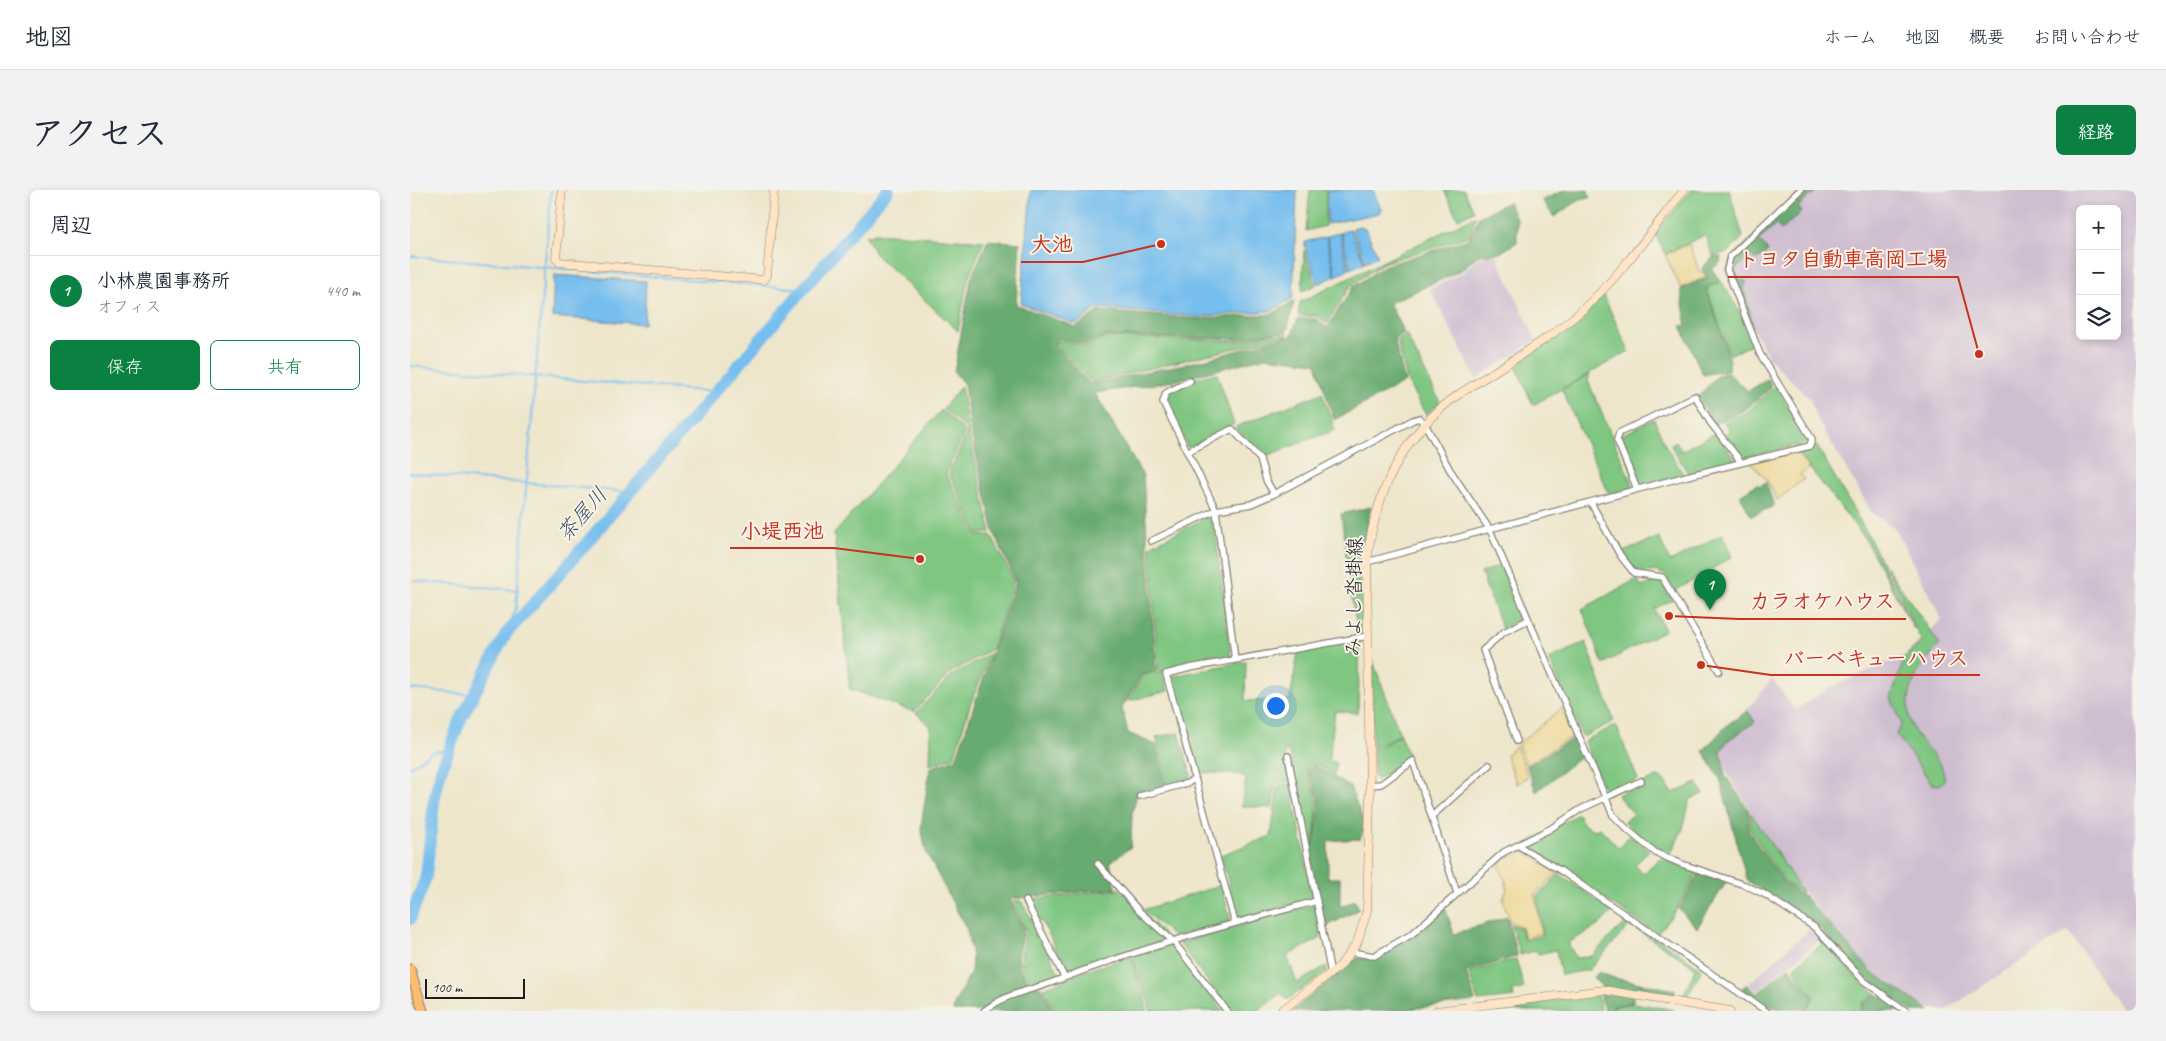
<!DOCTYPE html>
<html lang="ja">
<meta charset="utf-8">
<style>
body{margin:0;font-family:Caveat,"Klee One",sans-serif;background:#f2f2f3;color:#1f2937}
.controls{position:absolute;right:15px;top:15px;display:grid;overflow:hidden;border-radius:8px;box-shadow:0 2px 8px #0003}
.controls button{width:45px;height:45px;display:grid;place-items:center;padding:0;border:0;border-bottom:1px solid #e0e1e3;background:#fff;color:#1f2937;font:25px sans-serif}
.scale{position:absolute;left:15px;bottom:12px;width:100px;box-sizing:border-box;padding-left:5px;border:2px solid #1c1c1c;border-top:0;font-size:14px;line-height:18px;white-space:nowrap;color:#1c1c1c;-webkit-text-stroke:4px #f7f3e8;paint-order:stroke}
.you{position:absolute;left:865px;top:515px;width:18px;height:18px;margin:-12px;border:4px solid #fff;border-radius:50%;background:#1a73e8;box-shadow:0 0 0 8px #1a73e833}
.badge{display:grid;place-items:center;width:32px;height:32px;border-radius:50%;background:#0b8043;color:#fff;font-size:16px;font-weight:700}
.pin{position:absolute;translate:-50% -41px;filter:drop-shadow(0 1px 2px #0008)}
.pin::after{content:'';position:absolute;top:26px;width:18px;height:15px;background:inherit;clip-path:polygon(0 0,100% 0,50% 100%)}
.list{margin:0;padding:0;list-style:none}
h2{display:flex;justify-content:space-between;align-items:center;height:65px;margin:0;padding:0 20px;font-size:21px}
h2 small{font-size:16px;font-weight:400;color:#747a83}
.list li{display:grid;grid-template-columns:32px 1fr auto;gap:15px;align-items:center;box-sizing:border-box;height:70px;padding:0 20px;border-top:1px solid #e0e1e3}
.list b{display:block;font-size:19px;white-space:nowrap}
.list p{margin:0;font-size:16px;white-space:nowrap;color:#747a83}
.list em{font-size:16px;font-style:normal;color:#747a83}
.actions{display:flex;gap:10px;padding:15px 20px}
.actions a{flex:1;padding:11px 0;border:1px solid #0b8043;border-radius:8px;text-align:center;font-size:18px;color:#0b8043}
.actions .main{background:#0b8043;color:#fff}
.icon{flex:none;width:28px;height:28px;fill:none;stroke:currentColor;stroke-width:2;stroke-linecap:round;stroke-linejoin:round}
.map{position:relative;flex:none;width:1726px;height:821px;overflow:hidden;border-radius:8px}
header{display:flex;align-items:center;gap:30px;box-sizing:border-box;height:70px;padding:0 25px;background:#fff;border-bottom:1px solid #e0e1e3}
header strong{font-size:24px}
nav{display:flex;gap:28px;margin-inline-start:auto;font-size:18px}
.intro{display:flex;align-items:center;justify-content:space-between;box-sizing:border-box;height:120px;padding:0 30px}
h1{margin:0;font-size:35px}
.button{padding:12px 22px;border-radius:8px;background:#0b8043;color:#fff;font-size:18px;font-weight:700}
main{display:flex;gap:30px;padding:0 30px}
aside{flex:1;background:#fff;border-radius:8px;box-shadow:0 2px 8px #0003}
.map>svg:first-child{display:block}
.industrial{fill:#cfbdd0;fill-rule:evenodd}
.green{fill:#7fc681;stroke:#4e714e}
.forest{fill:#67ab6f;stroke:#426446}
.sand{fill:#eeda9e;stroke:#857b5d}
.water{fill:#76beee;stroke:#496d85}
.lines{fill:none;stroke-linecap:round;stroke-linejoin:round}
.stream{stroke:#76beee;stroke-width:2}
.river{stroke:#76beee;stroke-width:12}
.street-casing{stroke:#858174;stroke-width:8}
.secondary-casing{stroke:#858174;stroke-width:9}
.primary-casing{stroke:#858174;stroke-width:11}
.street{stroke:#fff;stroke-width:5.5}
.secondary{stroke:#ffe4c6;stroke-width:8}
.primary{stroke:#febc70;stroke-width:9}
.labels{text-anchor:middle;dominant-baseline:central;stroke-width:4;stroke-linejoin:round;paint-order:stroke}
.street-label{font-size:20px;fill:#1c1c1c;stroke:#f7f3e8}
.water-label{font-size:21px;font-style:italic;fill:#3c5566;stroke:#f7f3e8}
.leader{fill:none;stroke:#c8321e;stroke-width:2}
.callout-dot{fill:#c8321e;stroke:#f7f3e8;stroke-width:2}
.callout-label{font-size:21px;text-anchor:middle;font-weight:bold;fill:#c8321e;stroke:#f7f3e8;stroke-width:4;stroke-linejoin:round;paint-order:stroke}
</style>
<header>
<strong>地図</strong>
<nav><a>ホーム</a><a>地図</a><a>概要</a><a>お問い合わせ</a></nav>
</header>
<div class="intro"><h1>アクセス</h1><a class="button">経路</a></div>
<main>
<aside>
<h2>周辺<small></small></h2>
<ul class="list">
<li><span class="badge">1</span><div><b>小林農園事務所</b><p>オフィス</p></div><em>440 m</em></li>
</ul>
<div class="actions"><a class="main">保存</a><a>共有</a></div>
</aside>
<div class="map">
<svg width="1726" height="821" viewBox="0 0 1726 821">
<rect width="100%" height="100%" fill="#f7f3e8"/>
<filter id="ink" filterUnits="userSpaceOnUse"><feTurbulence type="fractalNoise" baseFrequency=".02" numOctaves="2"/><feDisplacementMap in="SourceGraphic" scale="10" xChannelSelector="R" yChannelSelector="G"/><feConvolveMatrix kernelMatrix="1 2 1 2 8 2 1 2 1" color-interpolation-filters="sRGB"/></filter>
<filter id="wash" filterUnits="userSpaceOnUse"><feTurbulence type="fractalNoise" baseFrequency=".0096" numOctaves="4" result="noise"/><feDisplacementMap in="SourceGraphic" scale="20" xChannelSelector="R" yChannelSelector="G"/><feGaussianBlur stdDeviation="1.12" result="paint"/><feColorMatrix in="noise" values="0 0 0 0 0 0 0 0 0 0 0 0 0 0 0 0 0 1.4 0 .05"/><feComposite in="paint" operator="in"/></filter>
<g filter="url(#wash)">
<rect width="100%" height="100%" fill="#eee6cb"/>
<path class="industrial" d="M1405 0H1726V821H1712L1658 741 1536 820 1507 817 1444 765 1379 683 1303 561 1362 489 1385 520 1423 496 1495 465 1532 429 1484 337 1462 323 1405 225 1400 209 1360 169 1341 135 1315 79ZM1670 19H1707V146H1670Z
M1086 65 1126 150 1066 189 1020 99 1052 83 1068 67Z
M1400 739 1410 750 1347 802 1339 793Z"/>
<path class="green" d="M900 0H916L915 36 896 41Z
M1034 0H1054L1064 21 1048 29Z
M1281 0H1319L1333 47 1319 62 1303 66 1295 45 1255 64 1245 43Z
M1066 26 1059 46 973 73 940 96 917 134 908 126H888L890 112Z
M466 43 574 51 558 89 548 141 465 64 456 46Z
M894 60 906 95 892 101Z
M1311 91 1334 129 1343 153 1320 165 1297 99Z
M1193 105 1219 161 1123 215 1105 174 1159 138Z
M877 143V146L681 192 647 155 650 150 676 156 697 147 827 151Z
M996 144 1030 212 1016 225 998 193 987 150Z
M807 183 824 234 778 258 756 211 760 195Z
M1180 184 1178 191 1224 298 1199 304 1152 200Z
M551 196 558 240 581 342 568 344 539 284 558 240 533 219Z
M1366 196 1398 249 1397 253 1332 268 1314 245 1320 240 1314 232 1337 222Z
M912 203 925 240 853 267 825 237Z
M531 220 555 241 536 284 567 346 581 345 604 391 582 459 540 483 504 522 440 499 424 344Z
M1244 229 1256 257 1274 285 1229 297 1209 250 1211 245Z
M1305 243 1327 271 1278 283 1261 256V254L1266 251 1271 261Z
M1407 256 1458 345 1504 439 1454 347 1387 262Z
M803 324 821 467 778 475 754 483 748 479 740 356Z
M1312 344 1322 367 1265 401 1255 385 1246 381 1235 383 1225 380 1213 362 1249 347 1260 372Z
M955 354 954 443 950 444 944 423 935 357Z
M1091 375 1114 427 1092 439 1071 383Z
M1476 376 1530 455C1504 479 1485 518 1510 550 1519 562 1536 574 1534 591L1529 595 1522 594 1486 544 1492 534 1481 508 1495 467 1512 452Z
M1227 389 1232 397 1250 389 1262 410 1244 419 1255 440 1193 474 1172 419Z
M950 450 948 523 925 521 919 570 926 573 924 585 907 574 896 580 907 609 905 645 900 662 880 563 874 562 880 592H866L862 618 831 616 836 590 832 585 786 582 759 487 836 471 835 511 880 510 888 462Z
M1176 452 1204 531 1173 547 1139 469Z
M581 463 561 512 544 567 520 575 521 537 506 523 541 486Z
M962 468 990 544 963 560Z
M747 481 753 485 758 501 718 511 732 486Z
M1206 535 1228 590 1196 605 1174 551Z
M769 543 782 588 757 596 746 547Z
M990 545 999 567 969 589 965 588 963 562Z
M1247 587 1253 589 1263 603 1287 593 1293 604 1280 609 1273 639 1259 667 1248 661 1214 632 1223 623 1207 605Z
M868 595H881L903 709 828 728 811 665 861 646Z
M1341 623 1392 702 1376 693 1341 641Z
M1168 624 1174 635 1184 640 1190 638 1208 657 1220 645 1239 661 1225 675 1233 684 1250 668 1287 683 1267 719 1247 744 1114 655Z
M1149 684 1203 721 1189 735 1158 753 1166 768 1182 766 1205 742 1221 730 1292 779 1276 809 1272 808 1286 778 1220 735 1179 780 1151 785 1146 760 1128 764 1127 760 1110 765 1101 734 1111 739 1115 750 1133 745 1127 706Z
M811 695 821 731 764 747 733 720Z
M710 699 759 750 687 771 655 785 640 746 618 710Z
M603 711H611L628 740 650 786 630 794 614 787 611 768 616 741Z
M905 714 911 748 877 766 887 793 916 776 917 782 877 810 871 803 848 821H820L769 753Z
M1414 752 1453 794 1466 803 1453 812 1450 821H1389L1398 818 1404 807 1383 778Z
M763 754 814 821H741L722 766Z
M721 767 738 821H645L634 798 687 777Z
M1106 769 1114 798 1103 801 1104 807 1068 811 1059 783Z
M1188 804 1190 821H1057Z
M1223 813 1264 820 1203 821V817Z"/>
<path class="forest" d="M1156 0H1178L1180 7 1171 9 1144 27 1132 10Z
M1393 0H1407L1388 17 1392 22 1371 40 1366 35 1349 50 1358 61 1347 70 1341 66 1324 80 1329 90 1336 91 1334 100 1342 132 1340 133 1319 80 1322 67Z
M1098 12 1107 30V52L1090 63 1068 65 1050 81 979 113 994 143 984 149 995 192 924 230 906 173 856 167 764 191 685 203 733 286 746 480 731 485 712 518 718 543 746 555 755 595 727 604 722 624 721 657 700 672 706 698 600 709 614 740 608 768 613 788 632 798 643 821H543L545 812 561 782 562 767 557 740 516 662 511 637 520 578 546 569 606 392 584 342 561 242 554 194 544 182 561 89 578 50 610 53 606 115 666 137 689 121 787 129 862 124 884 111 877 141 828 149 696 146 676 154 649 148 645 155 680 194 793 170 881 146 888 129H907L917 138 943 97 974 76 1059 49 1069 27Z
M1303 67H1311L1310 73 1302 79 1310 91 1296 98 1320 170 1318 180 1293 185 1271 136 1276 135 1271 99 1297 88 1292 78Z
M1318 183 1338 201 1358 189 1362 197 1335 220 1304 234 1288 207 1308 185Z
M1356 292 1364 316 1341 326 1330 305 1347 294 1350 296Z
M961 317 955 352 935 355 931 324Z
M1338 521 1345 532 1317 551 1311 562 1315 585 1339 621V642L1375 694 1393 705 1462 782 1520 821H1501L1456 788 1437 771 1406 734 1337 691 1310 589 1293 561 1318 534Z
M1164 548 1172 566 1126 602 1117 576Z
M906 576 940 597 955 635 950 649 918 651V688H930V717L945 710 949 719 914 738 900 665 906 645 909 609 898 581Z
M1289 683 1317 691 1287 738 1269 719Z
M1035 717 1044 744 1097 727 1107 766 1056 782 1065 811 984 821H882L946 768 964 769 1005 745Z
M1379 777 1403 807 1398 817C1359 821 1360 818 1331 799L1337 794 1347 804Z
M1189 782 1204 788 1265 800V808L1192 797 1183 788Z
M1191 804 1223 806V812L1203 816 1202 821H1194Z
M1467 804 1489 818 1492 821H1451L1454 813Z"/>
<path class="sand" d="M1279 54 1289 81 1293 82 1296 87 1271 98 1255 65Z
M1386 262 1399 278 1390 285 1394 289 1367 310 1357 290 1340 272Z
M1152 518 1163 546 1116 575 1108 554Z
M1106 556 1118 586 1107 594 1096 565Z
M1110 662 1117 663 1147 683 1125 704 1131 743 1115 748 1112 738 1100 731 1093 710 1097 699 1096 692 1089 677 1093 669Z"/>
<path class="water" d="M621 0H887L883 108 861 121 787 127 688 118 666 134 611 114Z
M917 0H960L964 2 971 19 969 23 917 34Z
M950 36 955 38 968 66 955 72 943 38Z
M941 39 954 73 940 79 931 42Z
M930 43 938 80 926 86 917 46Z
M916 47 925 86 908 94 895 57V52Z
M144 85 236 91 234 134 142 127Z"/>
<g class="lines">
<path class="stream" d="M0 66 393 99
M0 176 305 202
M0 283 219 302
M4 391 107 400
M96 444 106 418 141 0
M0 499 65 505
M0 577 21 562 37 560"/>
<path class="river" d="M0 729 16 687 24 611 31 580 51 529 96 444 156 377 478 0"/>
</g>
</g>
<g filter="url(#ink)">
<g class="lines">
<g class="street-casing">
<path id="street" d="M780 191 756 203 753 212 806 320 825 470
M777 262 822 239 850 269 856 290 864 304
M1227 299 1207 250 1209 243 1285 206 1300 232 1331 272
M1181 313 1210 365 1224 383 1252 387 1309 481
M741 351 806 320 841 314 864 304 1003 230 1009 228 1015 234 1040 280 1080 340 1203 625 1220 642 1246 663 1272 674 1335 695 1354 704 1404 737 1454 791 1496 821
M957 372 1277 286 1400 256 1402 249 1350 164 1317 80 1320 67 1390 0
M1107 551 1073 460 1094 442 1118 430
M878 566 921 784
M960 595 971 594 1003 571 1047 703
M730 606 778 593 784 589
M1022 626 1079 575
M1109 656 1151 681 1356 821
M688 674 729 721 763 751 817 821
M616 711 654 787
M825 733 756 484 780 478 958 446
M941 762 964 766 1002 744 1094 662 1140 639 1171 619 1231 591
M574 821C597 803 616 802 643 792 729 758 818 735 907 711"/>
</g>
<g class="secondary-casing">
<path id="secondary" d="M152 0 146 68 149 72 354 90 357 86 364 0
M871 821 930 776 947 753 957 721 960 607 957 372C964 306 992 244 1048 205 1089 177 1134 154 1171 121 1210 86 1241 41 1274 0
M1026 821 1194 800 1320 821"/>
</g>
<g class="primary-casing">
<path id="primary" d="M0 779 13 821"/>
</g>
<use href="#street" class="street"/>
<use href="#secondary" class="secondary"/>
<use href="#primary" class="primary"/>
</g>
</g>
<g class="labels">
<g class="street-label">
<text transform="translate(944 407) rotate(-89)">みよし沓掛線</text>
</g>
<g class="water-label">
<text transform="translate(172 324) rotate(-49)">茶屋川</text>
</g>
</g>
<path class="leader" d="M751 54L673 72H611M1569 164L1548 87H1318M510 369L424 358H320M1259 426L1329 429H1496M1291 475L1361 485H1570"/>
<g class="callout-dot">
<circle cx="751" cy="54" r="5"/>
<circle cx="1569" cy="164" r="5"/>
<circle cx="510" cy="369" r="5"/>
<circle cx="1259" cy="426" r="5"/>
<circle cx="1291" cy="475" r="5"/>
</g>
<g class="callout-label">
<text x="642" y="61">大池</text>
<text x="1433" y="76">トヨタ自動車高岡工場</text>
<text x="372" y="348">小堤西池</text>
<text x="1412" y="418">カラオケハウス</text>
<text x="1466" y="475">バーベキューハウス</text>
</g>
</svg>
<div class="controls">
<button>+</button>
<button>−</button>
<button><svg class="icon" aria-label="layers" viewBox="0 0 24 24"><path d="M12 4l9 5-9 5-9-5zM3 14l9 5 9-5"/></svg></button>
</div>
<div class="scale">100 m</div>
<div class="you"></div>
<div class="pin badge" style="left:1300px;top:420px">1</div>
</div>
</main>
